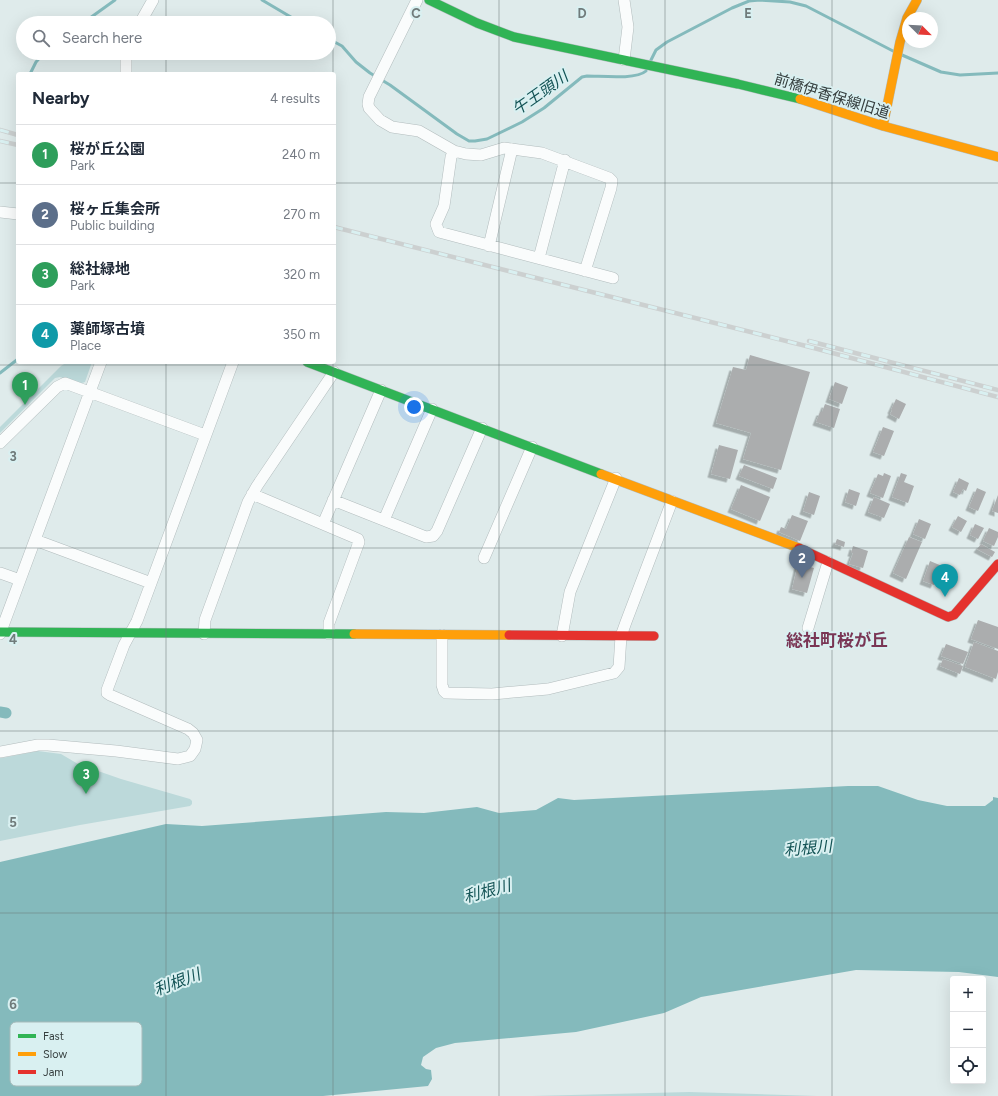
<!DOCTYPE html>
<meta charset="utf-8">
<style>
body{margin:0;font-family:Figtree,"Noto Sans JP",sans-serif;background:#f2f2f3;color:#1f2937}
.controls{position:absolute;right:12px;bottom:12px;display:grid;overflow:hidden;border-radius:4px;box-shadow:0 4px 16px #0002}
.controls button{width:36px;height:36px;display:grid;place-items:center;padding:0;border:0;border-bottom:1px solid #e0e1e3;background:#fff;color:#1f2937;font:20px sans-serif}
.compass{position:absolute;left:902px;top:12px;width:36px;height:36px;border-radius:50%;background:#fff;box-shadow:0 4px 16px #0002;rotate:114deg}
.you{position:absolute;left:414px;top:407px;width:14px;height:14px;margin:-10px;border:3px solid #fff;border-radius:50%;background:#1a73e8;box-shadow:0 0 0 6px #1a73e833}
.badge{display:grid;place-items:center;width:26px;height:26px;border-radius:50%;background:#707b7b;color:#fff;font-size:13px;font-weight:700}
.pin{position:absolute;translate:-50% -33px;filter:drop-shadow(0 1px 2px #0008)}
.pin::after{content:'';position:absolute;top:21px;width:14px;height:12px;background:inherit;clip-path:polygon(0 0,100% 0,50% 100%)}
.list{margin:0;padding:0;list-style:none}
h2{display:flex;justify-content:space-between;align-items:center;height:52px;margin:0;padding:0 16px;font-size:17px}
h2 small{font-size:13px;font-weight:400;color:#747a83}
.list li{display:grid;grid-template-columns:26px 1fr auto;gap:12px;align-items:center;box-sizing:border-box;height:60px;padding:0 16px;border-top:1px solid #e0e1e3}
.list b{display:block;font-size:15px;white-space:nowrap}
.list p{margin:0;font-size:13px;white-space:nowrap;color:#747a83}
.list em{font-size:13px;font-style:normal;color:#747a83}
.icon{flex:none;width:22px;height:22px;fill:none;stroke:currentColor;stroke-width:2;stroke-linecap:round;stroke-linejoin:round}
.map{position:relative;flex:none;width:998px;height:1096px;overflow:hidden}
.search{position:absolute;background:#fff;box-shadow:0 4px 16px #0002;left:16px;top:16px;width:320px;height:44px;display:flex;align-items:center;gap:10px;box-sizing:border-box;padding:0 14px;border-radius:22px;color:#747a83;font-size:15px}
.panel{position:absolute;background:#fff;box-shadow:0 4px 16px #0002;left:16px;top:72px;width:320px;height:292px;border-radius:4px}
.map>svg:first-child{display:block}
.green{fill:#bcd9da}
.water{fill:#84babc}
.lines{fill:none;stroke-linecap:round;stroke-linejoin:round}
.stream{stroke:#84babc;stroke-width:3}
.canal{stroke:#84babc;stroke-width:11}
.building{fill:#abadae;filter:url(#shadow)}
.street-casing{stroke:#b2bcbd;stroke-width:12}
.fast-casing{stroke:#b2bcbd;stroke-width:10}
.slow-casing{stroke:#b2bcbd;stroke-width:10}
.jam-casing{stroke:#b2bcbd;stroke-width:10}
.street{stroke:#fafcfc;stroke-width:11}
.fast{stroke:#30b455;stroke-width:9}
.slow{stroke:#ff9f0a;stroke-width:9}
.jam{stroke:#e5322d;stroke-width:9}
.rail-casing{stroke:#ccd0d0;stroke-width:4.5}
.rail{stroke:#d9f0f1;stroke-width:3;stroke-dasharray:9;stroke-linecap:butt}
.grid{fill:none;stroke:#707b7b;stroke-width:1;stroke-opacity:0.55}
.labels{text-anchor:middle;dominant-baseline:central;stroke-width:4;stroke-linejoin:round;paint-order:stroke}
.street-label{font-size:15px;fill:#353e3e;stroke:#d9f0f1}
.water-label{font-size:16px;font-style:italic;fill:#135355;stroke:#d9f0f1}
.quarter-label{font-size:17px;font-weight:bold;fill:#793655;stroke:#d9f0f1}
.key{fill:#d9f0f1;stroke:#a8bbbb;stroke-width:1}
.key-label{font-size:11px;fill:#353e3e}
.grid-label{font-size:13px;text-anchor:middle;font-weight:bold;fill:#707b7b;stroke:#d9f0f1;stroke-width:4;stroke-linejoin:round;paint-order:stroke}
</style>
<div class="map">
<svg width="998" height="1096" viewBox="0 0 998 1096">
<defs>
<filter id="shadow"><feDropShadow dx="-3.5" dy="3.5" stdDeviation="0" flood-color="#0004"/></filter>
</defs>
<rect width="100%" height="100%" fill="#dfebeb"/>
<path class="green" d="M67 362H92L85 382 79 384 60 377 55 378 0 433V427L61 366Z
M38 751 61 754 78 764 121 779 190 799 192 801V804L190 806 80 825 0 841V753L2 758Z
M689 1092 817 1096H524H532Z"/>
<path class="water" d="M848 786H878L918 800 947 806H985L993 800V797L998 798V977L959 972 856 970 701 997 664 1013 576 1032 455 1043 436 1048 423 1057 421 1065 426 1069 431 1070 432 1079 428 1086 323 1096H0V862L166 824 202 826 386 812 424 813 477 807 499 813 536 810 558 798 574 800Z"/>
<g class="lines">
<path class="stream" d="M262 0 301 23
M83 23 115 0
M329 39 342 46 356 62 370 73 390 85 457 134 469 141H475L487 139 522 122 544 108 582 77 587 76C601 76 636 80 646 71
M902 55 941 72 960 75 998 73
M651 60 656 50 667 42 732 8 749 1 760 0 790 2 806 6 893 51
M30 74 36 62 44 53
M0 373 18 359"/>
<path class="canal" d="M0 712 6 713"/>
</g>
<path class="building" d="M750 355 810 372 781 470 743 459 751 433 716 423 733 367 746 370Z
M835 382 848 387 842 404 829 399Z
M896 399 906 404 899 419 890 414 892 411 891 410Z
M825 404 840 409 834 428 816 422 820 412H822Z
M883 427 894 431 884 456 873 452Z
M719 445 738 450 730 479 711 474Z
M744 465 777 478 773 489 739 476Z
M884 473 891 476 883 498 870 493 878 474 883 476Z
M901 473 907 475 904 482 914 486 908 503 892 497Z
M959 478 969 483 966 491 963 489 960 495 953 492Z
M741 485 770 497 760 521 731 509Z
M977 488 986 492 978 511 969 507Z
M849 489 860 493 856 506 845 502Z
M809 492 820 496 814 515 803 511Z
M998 495V513L992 511Z
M874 497 890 504 884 518 868 512Z
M792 515 808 521 800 541 779 532 781 527 786 529Z
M958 516 967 521 961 532 952 527Z
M919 519 931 524 925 539 913 534Z
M975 524 984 528 978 539 970 535Z
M989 528 998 532V537L994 546 983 541Z
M909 537 922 542 906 579 893 573Z
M837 539 845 542 844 547 835 544Z
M981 544 995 552 992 557 977 549Z
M853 546 868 551 863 568 849 564 853 553H851Z
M930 561 942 566 934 585 923 581Z
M798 564 814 568 807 593 792 589Z
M978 620 998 627V649L971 639Z
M974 642 998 651V672L996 679 965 667Z
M946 644 968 652 963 664 941 656Z
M943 659 963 666 960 674 940 666Z"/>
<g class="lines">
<g class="street-casing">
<path id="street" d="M417 0 369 97 368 104 369 108 380 120 392 127 419 131 454 151 466 154 481 155 504 148 542 153 609 178 612 181 611 188 585 271
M140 23 153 0
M624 60 628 27 624 0
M126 74V53
M454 151 451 157 444 206 436 224 439 232 613 278
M0 212 18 214
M489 246 512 149
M539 258 565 160
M0 443 57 387 65 383 205 435
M252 494 358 539 359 542 329 623V634
M333 500 426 537 433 536 437 531 482 428
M384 520 432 409
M323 524 381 390
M35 540 151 583
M484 558 532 447
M0 573 20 580
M808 628 828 562
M0 634 101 362
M204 634 205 620 248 502 257 486 334 372
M442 635V685L444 691 446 693 492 694 548 689 614 673 619 667 621 636 626 622 672 501
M562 636 570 592 616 478
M0 752 38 745H48L116 751 178 759 190 756 195 749 197 740 193 733 188 729 110 695 107 693V690L124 645 137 621 233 362"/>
</g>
<g class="fast-casing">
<path id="fast" d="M429 0 477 23 514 37 738 84 800 99
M307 362 601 474
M0 632 354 634"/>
</g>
<g class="slow-casing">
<path id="slow" d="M800 99 883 126 998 157
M883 126 900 42 907 18 917 0
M601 474 799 548
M354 634 509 635"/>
</g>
<g class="jam-casing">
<path id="jam" d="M799 548 948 617 954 615 998 564
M509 635 654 636"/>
</g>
<use href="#street" class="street"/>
<use href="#fast" class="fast"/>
<use href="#slow" class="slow"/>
<use href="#jam" class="jam"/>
<g class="rail-casing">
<path id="rail" d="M0 130 18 135
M0 141 18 145
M334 227 810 347 998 397
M809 341 998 390"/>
</g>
<use href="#rail" class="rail"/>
</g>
<path class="grid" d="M166 0V23M333 0V74M499 0V1096M665 0V1096M832 0V1096M166 53V74M0 183H18M334 183H998M166 362V1096M333 362V1096M0 365H998M0 548H998M0 731H998M0 913H998"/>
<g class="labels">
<g class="street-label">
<text transform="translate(832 96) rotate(17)">前橋伊香保線旧道</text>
</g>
<g class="water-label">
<text transform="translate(540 93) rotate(-35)">午王頭川</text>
<text transform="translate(808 848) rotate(-5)">利根川</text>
<text transform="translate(487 891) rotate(-15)">利根川</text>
<text transform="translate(177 982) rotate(-21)">利根川</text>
</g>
<g class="quarter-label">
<text x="837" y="640">総社町桜が丘</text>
</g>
</g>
<rect x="10" y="1022" width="132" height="64" rx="6" class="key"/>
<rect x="18" y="1034" width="18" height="4" fill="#30b455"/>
<rect x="18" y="1052" width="18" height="4" fill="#ff9f0a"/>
<rect x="18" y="1070" width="18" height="4" fill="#e5322d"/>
<g class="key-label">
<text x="43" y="1040">Fast</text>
<text x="43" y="1058">Slow</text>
<text x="43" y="1076">Jam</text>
</g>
<g class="grid-label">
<text x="416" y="18">C</text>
<text x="582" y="18">D</text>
<text x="748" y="18">E</text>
<text x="13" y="461">3</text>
<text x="13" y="644">4</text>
<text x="13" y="827">5</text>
<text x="13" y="1009">6</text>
</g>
</svg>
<div class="controls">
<button>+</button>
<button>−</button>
<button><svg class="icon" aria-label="locate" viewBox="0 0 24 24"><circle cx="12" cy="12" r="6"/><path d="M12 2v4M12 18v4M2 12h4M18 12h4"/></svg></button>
</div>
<svg class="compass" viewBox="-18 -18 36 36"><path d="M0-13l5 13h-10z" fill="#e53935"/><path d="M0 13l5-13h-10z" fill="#747a83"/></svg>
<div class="you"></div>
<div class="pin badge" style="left:25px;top:405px;background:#2e9e5b">1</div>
<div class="pin badge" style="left:802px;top:578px;background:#5c6f8a">2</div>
<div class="pin badge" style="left:86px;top:794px;background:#2e9e5b">3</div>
<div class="pin badge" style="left:945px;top:597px;background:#0f9aa8">4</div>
<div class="search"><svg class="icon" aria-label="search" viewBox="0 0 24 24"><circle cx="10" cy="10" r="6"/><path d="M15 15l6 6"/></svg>Search here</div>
<section class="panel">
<h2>Nearby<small>4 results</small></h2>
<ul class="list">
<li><span class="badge" style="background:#2e9e5b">1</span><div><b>桜が丘公園</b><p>Park</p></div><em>240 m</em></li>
<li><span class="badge" style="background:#5c6f8a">2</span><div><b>桜ヶ丘集会所</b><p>Public building</p></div><em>270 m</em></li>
<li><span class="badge" style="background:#2e9e5b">3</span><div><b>総社緑地</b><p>Park</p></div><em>320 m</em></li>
<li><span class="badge" style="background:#0f9aa8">4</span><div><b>薬師塚古墳</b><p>Place</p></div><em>350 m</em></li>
</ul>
</section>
</div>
